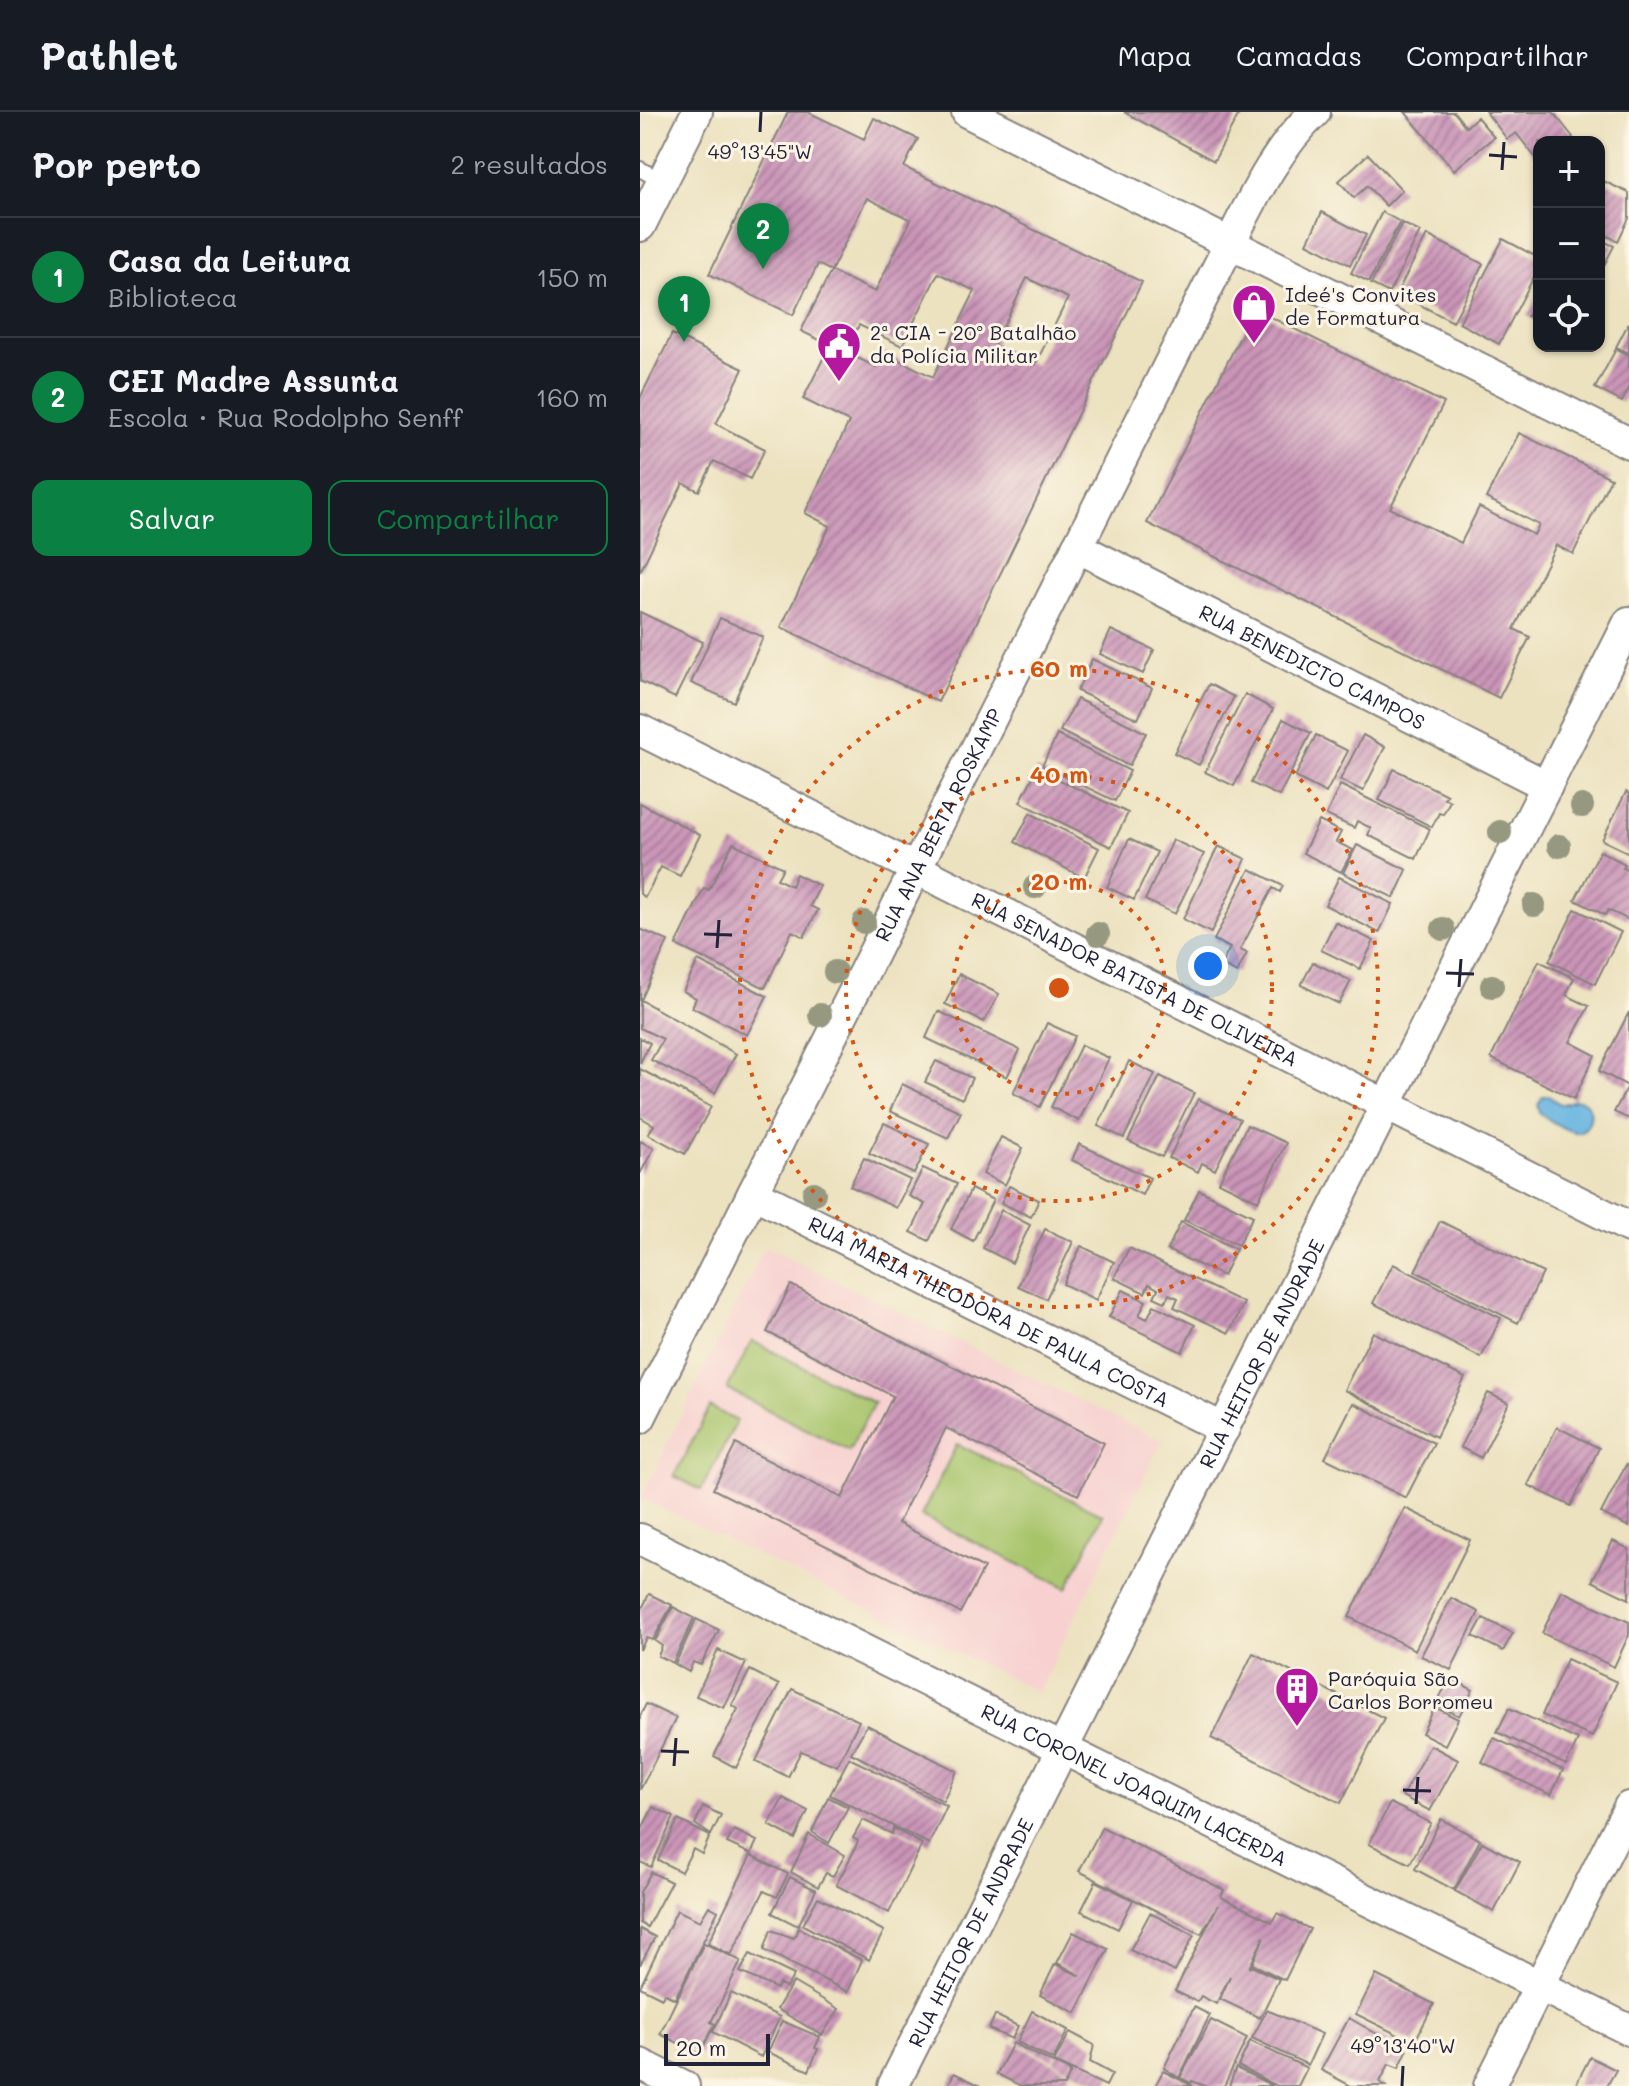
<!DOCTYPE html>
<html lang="pt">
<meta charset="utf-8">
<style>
body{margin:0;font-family:Mali,sans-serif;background:#242831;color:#f1f3f6}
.controls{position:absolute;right:24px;top:24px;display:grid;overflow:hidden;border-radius:16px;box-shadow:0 2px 6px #0004}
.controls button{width:72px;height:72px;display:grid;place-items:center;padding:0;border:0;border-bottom:2px solid #363941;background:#171b24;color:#f1f3f6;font:40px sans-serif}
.scale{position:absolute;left:24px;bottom:20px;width:106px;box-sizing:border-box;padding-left:8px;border:4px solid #22223b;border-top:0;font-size:22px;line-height:28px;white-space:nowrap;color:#22223b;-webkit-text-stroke:6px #fcf5e5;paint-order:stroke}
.you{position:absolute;left:568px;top:854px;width:28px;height:28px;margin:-20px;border:6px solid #fff;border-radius:50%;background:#1a73e8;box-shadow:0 0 0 12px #1a73e833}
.badge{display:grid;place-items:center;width:52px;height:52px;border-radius:50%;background:#0b8043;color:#fff;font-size:26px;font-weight:700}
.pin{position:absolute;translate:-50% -66px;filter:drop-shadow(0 2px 4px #0008)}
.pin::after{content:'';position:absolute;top:42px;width:28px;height:24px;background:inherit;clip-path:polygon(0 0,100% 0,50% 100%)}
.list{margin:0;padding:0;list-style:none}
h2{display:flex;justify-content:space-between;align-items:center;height:104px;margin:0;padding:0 32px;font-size:34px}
h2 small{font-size:26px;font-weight:400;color:#9ea1a6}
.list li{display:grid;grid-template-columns:52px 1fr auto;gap:24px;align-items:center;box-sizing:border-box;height:120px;padding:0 32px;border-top:2px solid #363941}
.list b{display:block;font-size:30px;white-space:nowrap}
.list p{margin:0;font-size:26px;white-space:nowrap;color:#9ea1a6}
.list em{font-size:26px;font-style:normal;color:#9ea1a6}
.actions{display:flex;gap:16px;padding:24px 32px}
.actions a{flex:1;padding:18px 0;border:2px solid #0b8043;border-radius:16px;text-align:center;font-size:28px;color:#0b8043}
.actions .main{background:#0b8043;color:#fff}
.icon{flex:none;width:44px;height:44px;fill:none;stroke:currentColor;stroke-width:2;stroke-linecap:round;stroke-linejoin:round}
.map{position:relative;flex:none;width:989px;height:1974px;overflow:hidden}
header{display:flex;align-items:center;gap:48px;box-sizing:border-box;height:112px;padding:0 40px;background:#171b24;border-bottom:2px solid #363941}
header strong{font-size:38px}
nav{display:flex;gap:44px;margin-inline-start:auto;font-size:28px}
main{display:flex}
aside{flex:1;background:#171b24}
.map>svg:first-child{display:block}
.built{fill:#f7d0cf}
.park{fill:#a7c46b;stroke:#647353;stroke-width:2}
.water{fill:#66b4e0;stroke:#446b8e;stroke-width:2}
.building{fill:url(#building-hatch);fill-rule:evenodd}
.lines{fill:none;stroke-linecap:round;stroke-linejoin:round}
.service-casing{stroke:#87827e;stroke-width:18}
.minor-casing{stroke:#87827e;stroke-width:34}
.service{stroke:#fff;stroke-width:14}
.minor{stroke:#fff;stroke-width:30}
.tree{fill:#979880}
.ticks{fill:none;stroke:#22223b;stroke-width:3}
.ring{fill:none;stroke:#d45411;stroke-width:4;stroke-dasharray:4 8}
.labels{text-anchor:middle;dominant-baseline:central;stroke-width:6;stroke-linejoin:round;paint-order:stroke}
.poi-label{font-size:20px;fill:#22223b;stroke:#fcf5e5;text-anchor:start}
.street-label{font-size:20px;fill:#22223b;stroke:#fcf5e5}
.ticks-label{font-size:20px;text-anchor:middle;fill:#22223b;stroke:#fcf5e5;stroke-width:6;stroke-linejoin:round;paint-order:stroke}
.centre{fill:#d45411;stroke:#fcf5e5;stroke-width:4}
.ring-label{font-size:24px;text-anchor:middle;font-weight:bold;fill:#d45411;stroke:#fcf5e5;stroke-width:6;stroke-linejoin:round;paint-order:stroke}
</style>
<header>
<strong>Pathlet</strong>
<nav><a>Mapa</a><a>Camadas</a><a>Compartilhar</a></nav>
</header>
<main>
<aside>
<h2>Por perto<small>2 resultados</small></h2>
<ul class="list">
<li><span class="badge">1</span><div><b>Casa da Leitura</b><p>Biblioteca</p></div><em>150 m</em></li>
<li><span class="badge">2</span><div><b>CEI Madre Assunta</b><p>Escola · Rua Rodolpho Senff</p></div><em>160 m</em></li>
</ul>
<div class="actions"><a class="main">Salvar</a><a>Compartilhar</a></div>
</aside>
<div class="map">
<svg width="989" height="1974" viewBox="0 0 989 1974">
<defs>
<pattern id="building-hatch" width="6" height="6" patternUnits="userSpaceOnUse" patternTransform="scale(2)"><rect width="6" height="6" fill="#ca95b8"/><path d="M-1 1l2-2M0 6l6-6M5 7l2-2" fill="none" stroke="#a47997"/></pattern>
</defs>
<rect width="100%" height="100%" fill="#fcf5e5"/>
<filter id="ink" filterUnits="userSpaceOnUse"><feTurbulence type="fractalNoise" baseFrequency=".0125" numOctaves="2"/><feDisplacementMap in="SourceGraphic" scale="16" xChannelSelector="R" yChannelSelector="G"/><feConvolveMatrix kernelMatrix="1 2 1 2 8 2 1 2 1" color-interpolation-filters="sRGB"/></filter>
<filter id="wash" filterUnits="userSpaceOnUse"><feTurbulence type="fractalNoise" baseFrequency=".006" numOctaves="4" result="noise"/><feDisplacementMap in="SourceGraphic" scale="32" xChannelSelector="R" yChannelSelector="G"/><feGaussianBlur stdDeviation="1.8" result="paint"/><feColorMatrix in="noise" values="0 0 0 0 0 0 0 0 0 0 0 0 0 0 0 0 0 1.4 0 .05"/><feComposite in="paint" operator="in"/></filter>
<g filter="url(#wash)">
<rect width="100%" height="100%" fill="#ece2c0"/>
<path class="built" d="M125 1134 522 1329 398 1580 1 1386Z"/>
<path class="park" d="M112 1229 234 1291 209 1339 87 1277Z
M70 1295 97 1309 61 1378 34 1364Z
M317 1332 463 1403 427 1476 281 1404Z"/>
<path class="water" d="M903 984H909L920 992C927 992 933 987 939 988 958 991 951 1022 935 1020 924 1019 909 1007 900 1002L898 993Z"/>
<g id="blocks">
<path class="building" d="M148 0H168L224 27 234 6 278 27 264 55 502 170 298 590 141 515 190 414 165 401 209 310 163 287 190 233 161 219 191 159 235 180 271 108 227 86 191 159 178 152 153 203 69 162ZM298 161 335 179 293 265 243 240 236 255 205 240 219 213 262 234ZM387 166 428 186 395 253 354 233Z
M484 0H600L574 49Z
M765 0H814L826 15 837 5 854 25 814 58Z
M846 0H913L933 25 927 30H899V50L876 21 867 27Z
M728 42 762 78 746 94 727 74 714 86 699 69Z
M959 67 989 81V106L978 129 959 120Z
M682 100 726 123 710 153 667 131Z
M742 100 760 110 729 170 711 161Z
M762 111 780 120 749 181 731 172Z
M787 123 843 152 813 210 757 181Z
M863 127 899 146V155L859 232 819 211Z
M959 127 974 134 959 163Z
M899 181V210L887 204Z
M614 197 804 291 750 396 821 431 839 395 894 423 899 413 846 386 879 321 971 366 933 442 916 433 874 517 890 525 859 586 507 411Z
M989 210V241L976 235Z
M32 222 103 257 76 312 125 337 110 367 74 349 59 379 43 371 0 460V286Z
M976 237 989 243V276L982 290 955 276Z
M0 500 63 530 35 586 0 569Z
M80 506 123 525 94 590 51 571Z
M471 518 514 538 503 562 460 542Z
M452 547 512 576 498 607 437 579Z
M569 572 594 585 559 653 534 641Z
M605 582 633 597 594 674 565 660Z
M437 587 506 621 489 654 420 619Z
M643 607 671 621 639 684 611 671Z
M417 623 490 659 475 689 402 654Z
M676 623 708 639 686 681 655 665Z
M723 623 745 635 723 679 700 668Z
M397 657 488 701 471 735 380 690Z
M754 657 807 683 804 686 810 689 803 702 799 701 792 715 739 688Z
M700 673 790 717 776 747 728 723 731 716 717 709 714 716 686 703Z
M986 680 989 682V741L962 728Z
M0 691 60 723 40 764 21 755 5 785 0 782Z
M390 701 459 736 444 766 375 730Z
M679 709 701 720 696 730 713 738 701 760 663 741Z
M489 727 517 740 494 788 467 775Z
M533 728 564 742 535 802 505 788Z
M93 731 143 756 137 767 151 774 156 762 180 774 170 794 178 798 164 825 152 819 125 876 36 833 64 776 69 778Z
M717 733 767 758 754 786 703 761Z
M578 734 606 747 571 821 543 807Z
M960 739 985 752 983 756 989 759V808L968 798 965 803 935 788Z
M610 757 643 774 640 780 633 776 600 838 607 841 597 861 581 853 590 836 574 828Z
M699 765 753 792 739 821 685 793Z
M935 797 981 820 955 872 909 849Z
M695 810 734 829 720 857 681 838Z
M0 817 28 829 1 888 96 942 75 981 11 948 23 927 0 916Z
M58 849 127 884 107 923 52 895 56 886 43 879Z
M899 849 934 866 926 883 949 894 930 930 955 943 934 987 851 946Z
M673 850 711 869 699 892 661 873Z
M319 862 359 882 344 910 305 892Z
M298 899 380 938 367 965 286 926Z
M989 900V1007L974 1000 988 974 959 959Z
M407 911 435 924 400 995 373 981Z
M0 926 10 931 0 951Z
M441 933 469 946 439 1009 411 995Z
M296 949 332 966 322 987 285 970Z
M489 949 515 962 484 1026 458 1014Z
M0 957 71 995 45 1042 8 1022 14 1013 0 1005Z
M520 964 554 981 522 1045 488 1029Z
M262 972 321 1000 308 1026 250 999Z
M558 987 600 1007 575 1058 562 1051 558 1060 529 1046Z
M244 1011 289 1032 274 1062 229 1041Z
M607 1013 646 1031 618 1089 579 1070Z
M361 1025 383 1036 365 1073 343 1062Z
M0 1029 14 1036 0 1062Z
M439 1032 510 1066 502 1083 432 1048Z
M224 1046 270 1068 256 1096 210 1074Z
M283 1056 317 1072 289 1129 271 1120 285 1092 269 1084Z
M369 1074 399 1088 391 1105 361 1091Z
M331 1077 353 1088 333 1129 311 1117Z
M559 1078 613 1104 598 1133 544 1108Z
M361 1098 390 1113 372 1151 343 1136Z
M800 1109 903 1161 878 1211 775 1159Z
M541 1110 596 1137 583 1164 527 1138Z
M405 1117 433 1130 406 1187 378 1174Z
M441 1134 474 1150 456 1188 423 1172Z
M489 1136 604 1191 589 1221 534 1195 538 1186 529 1182 525 1190 514 1185 518 1177 509 1172 505 1181 474 1166Z
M753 1152 861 1206 841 1246 733 1191Z
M151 1173 464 1331 438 1383 306 1316 258 1411 344 1456 320 1501 73 1377 96 1332 202 1386 253 1284 127 1220Z
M483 1178 506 1189 499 1203 507 1207 514 1193 555 1213 542 1240 469 1205Z
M733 1220 825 1266 796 1325 704 1278Z
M848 1281 869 1291 841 1346 820 1335Z
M713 1291 794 1331 766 1386 685 1346Z
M917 1315 959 1336 931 1394 888 1373Z
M986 1353 989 1354V1415L961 1401Z
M765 1396 830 1428 775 1538 709 1505Z
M973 1429 989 1437V1487L952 1469Z
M922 1479 989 1510V1523L974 1555 902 1521Z
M9 1482 32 1493 13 1528 6 1526 0 1538V1501Z
M811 1486 839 1500 811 1558 781 1544Z
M33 1495 54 1506 33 1551 18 1544 22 1534 15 1529Z
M843 1506 873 1521 863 1539 833 1524Z
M56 1507 79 1518 61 1553 53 1550 49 1560 35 1552Z
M78 1538 106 1551 84 1596 56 1584Z
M613 1541 744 1606 701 1691 571 1626Z
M927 1547 977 1570 952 1625 902 1603Z
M110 1558 139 1573 96 1656 74 1644 98 1597 92 1593Z
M810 1566 833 1578 819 1604 796 1592Z
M152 1577 219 1609 197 1654 161 1639 148 1665 116 1649Z
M6 1592 36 1606 0 1678V1604Z
M795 1595 818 1607 805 1633 782 1621Z
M869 1596 938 1628 926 1653 857 1620Z
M227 1613 317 1659 303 1689 211 1641Z
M854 1626 923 1658 911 1683 842 1650Z
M790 1633 818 1648 790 1699 762 1684Z
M209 1646 307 1694 289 1732 190 1683Z
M188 1685 208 1695 189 1731 172 1720Z
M143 1686 168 1699 155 1727 129 1713Z
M750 1691 791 1711 770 1752 729 1732Z
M63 1694 81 1703 71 1723 55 1712Z
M13 1695 34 1705 11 1755 0 1750V1721Z
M801 1707 840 1728 814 1778 775 1757Z
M38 1708 70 1724 62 1742 53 1737 41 1760 18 1748Z
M223 1708 252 1722 253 1716 282 1732 249 1801 196 1773 213 1741 218 1729 213 1726Z
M462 1715 584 1778 581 1785 632 1810 637 1801 670 1817 645 1868 612 1852 624 1825 609 1856 611 1854 639 1867 620 1906 580 1887 590 1864 576 1892 561 1884 557 1890 535 1879 578 1793 561 1822 439 1759Z
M94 1718 117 1729 111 1742 87 1731Z
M169 1722 205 1743 193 1764 186 1761 178 1775 151 1760Z
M842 1730 880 1750 854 1800 815 1779Z
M111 1743 148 1762 137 1785 124 1779 91 1843 68 1831Z
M11 1760 31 1770 7 1815 0 1811V1780Z
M150 1765 176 1778 158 1814 132 1801Z
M456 1769 493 1788 478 1817 441 1799Z
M178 1785 244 1819 229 1848 163 1813Z
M69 1794 78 1799 35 1887 24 1881 22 1886 0 1875 37 1798 60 1809Z
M510 1801 554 1823 535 1860 490 1838Z
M158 1816 222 1848 208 1880 124 1838 131 1818 154 1826Z
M0 1817 15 1825 0 1853Z
M433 1820 468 1837 436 1901 400 1883 415 1852 441 1864 417 1851Z
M64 1831 101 1849 71 1910 75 1912 60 1942 20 1922Z
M110 1842 154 1863 146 1876 139 1872 137 1877 100 1860Z
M736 1863 794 1892 774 1931 716 1902Z
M153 1870 199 1897 182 1923 137 1897Z
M91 1881 140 1905 121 1945 73 1920Z
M554 1895 570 1903 539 1966 524 1956Z
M627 1898 682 1922 668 1953 612 1926Z
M392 1899 428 1918 413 1948 377 1930Z
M355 1903 378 1914 372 1927 349 1917Z
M709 1906 767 1939 759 1956 749 1952 740 1970 746 1974H711L681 1958Z
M571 1908 607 1926 584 1974H565L552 1969 551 1971 540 1966Z
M142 1909 180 1925 175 1936 178 1937 169 1959 128 1940Z
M430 1920 454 1933 450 1950 472 1962 466 1974 414 1950Z
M610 1929 667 1956 658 1974H637L598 1954Z
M373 1931 431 1960 424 1974H381L357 1962Z
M950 1945 976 1958 967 1974H935Z
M596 1956 633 1974H589Z
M523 1959 553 1974H515Z
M314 1961 341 1974H308Z"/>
</g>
</g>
<g filter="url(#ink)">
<use href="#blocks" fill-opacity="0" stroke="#87827e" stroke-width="2"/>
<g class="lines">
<g class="service-casing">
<path id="service" d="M0 57 22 69"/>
</g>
<g class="minor-casing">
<g id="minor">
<path d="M327 0 989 331"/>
<path d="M0 114 57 0"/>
<path id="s1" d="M437 435 907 674"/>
<path id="s2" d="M0 618 989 1115"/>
<path id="s3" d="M113 1081 584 1317"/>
<path id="s4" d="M0 1306 590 131C614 84 636 37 675 0"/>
<path id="s5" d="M0 1427 989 1918"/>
<path d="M0 1952 44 1974"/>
<path id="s6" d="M253 1974 989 510"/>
<path d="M849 1974 989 1695"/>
</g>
</g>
<use href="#service" class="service"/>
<use href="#minor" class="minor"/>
</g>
<g class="tree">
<circle cx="942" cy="694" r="12"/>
<circle cx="860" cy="720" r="12"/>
<circle cx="919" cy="734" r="12"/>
<circle cx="395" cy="775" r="12"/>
<circle cx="894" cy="793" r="12"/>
<circle cx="224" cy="810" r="12"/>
<circle cx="803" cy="817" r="12"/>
<circle cx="458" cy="822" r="12"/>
<circle cx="195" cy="860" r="12"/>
<circle cx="852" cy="874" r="12"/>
<circle cx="180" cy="903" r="12"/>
<circle cx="174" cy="1081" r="12"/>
</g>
</g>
<path class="ticks" d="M120 20 121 0M849 43 877 45M862 58 864 30M64 822 92 823M77 836 79 808M806 861 834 862M819 875 821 847M21 1639 49 1640M34 1654 36 1626M763 1678 791 1679M776 1692 778 1665M762 1974 763 1954"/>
<g class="ring">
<circle cx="419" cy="876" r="106"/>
<circle cx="419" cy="876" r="213"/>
<circle cx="419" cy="876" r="319"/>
</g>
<defs>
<g id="shop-pin" transform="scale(2.3)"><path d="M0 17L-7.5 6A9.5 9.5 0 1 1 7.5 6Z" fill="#b5179e" stroke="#fcf5e5"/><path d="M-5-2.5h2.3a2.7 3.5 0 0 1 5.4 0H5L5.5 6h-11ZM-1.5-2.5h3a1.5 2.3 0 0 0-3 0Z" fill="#fff"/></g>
<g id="civic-pin" transform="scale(2.3)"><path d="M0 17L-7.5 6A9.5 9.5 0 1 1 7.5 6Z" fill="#b5179e" stroke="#fcf5e5"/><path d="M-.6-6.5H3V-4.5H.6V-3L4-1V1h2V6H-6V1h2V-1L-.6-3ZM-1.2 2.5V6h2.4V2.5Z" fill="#fff"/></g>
<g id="building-pin" transform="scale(2.3)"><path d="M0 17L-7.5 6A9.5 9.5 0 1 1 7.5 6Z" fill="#b5179e" stroke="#fcf5e5"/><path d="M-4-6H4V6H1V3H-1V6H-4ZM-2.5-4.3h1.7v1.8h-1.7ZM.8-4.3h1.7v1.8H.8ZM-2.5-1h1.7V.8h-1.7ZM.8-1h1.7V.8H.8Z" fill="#fff"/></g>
</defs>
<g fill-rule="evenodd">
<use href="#shop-pin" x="614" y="194"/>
<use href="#civic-pin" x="199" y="232"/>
<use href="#building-pin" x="657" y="1577"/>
</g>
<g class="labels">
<g class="poi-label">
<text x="645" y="182">Ideé's Convites<tspan x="645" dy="23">de Formatura</tspan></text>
<text x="230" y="220">2ª CIA - 20º Batalhão<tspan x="230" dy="23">da Polícia Militar</tspan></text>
<text x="688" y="1566">Paróquia São<tspan x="688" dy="23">Carlos Borromeu</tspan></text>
</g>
<g class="street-label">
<text stroke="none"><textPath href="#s1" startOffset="264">RUA BENEDICTO CAMPOS</textPath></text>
<text stroke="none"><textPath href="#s4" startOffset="664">RUA ANA BERTA ROSKAMP</textPath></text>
<text stroke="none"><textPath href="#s2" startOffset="554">RUA SENADOR BATISTA DE OLIVEIRA</textPath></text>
<text stroke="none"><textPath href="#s3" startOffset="264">RUA MARIA THEODORA DE PAULA COSTA</textPath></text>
<text stroke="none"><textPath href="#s6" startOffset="820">RUA HEITOR DE ANDRADE</textPath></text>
<text stroke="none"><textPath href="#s5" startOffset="552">RUA CORONEL JOAQUIM LACERDA</textPath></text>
<text stroke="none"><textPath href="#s6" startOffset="172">RUA HEITOR DE ANDRADE</textPath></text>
</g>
</g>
<g class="ticks-label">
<text x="120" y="47">49°13'45"W</text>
<text x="763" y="1941">49°13'40"W</text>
</g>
<circle cx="419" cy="876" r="12" class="centre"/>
<g class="ring-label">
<text x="419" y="565">60 m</text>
<text x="419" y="671">40 m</text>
<text x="419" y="778">20 m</text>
</g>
</svg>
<div class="controls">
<button>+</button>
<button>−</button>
<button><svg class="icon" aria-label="locate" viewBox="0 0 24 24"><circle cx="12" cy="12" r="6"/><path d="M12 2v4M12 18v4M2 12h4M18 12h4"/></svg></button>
</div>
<div class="scale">20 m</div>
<div class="you"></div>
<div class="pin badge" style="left:44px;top:230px">1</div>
<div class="pin badge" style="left:123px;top:157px">2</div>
</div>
</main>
